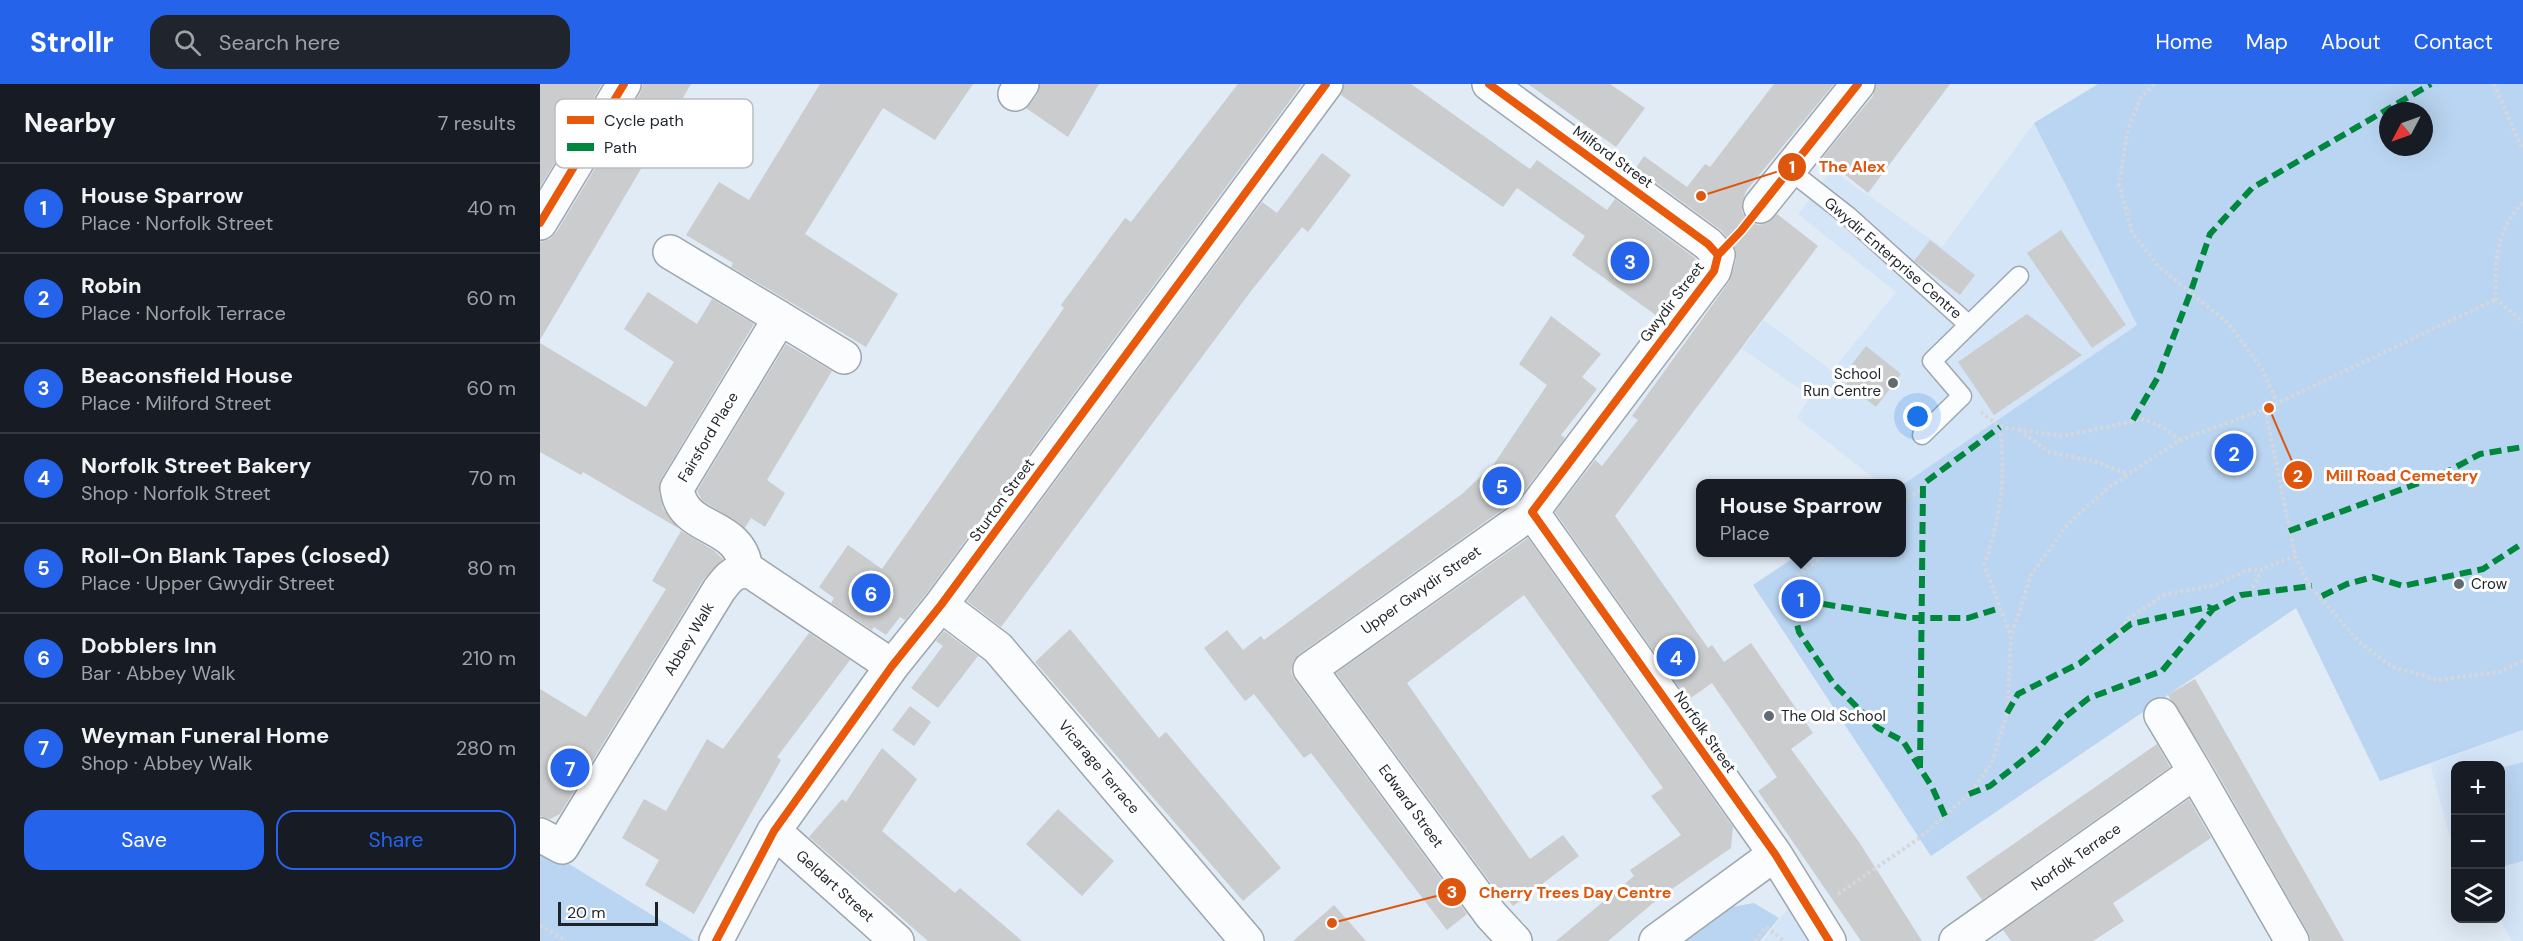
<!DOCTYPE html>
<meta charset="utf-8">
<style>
body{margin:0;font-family:"DM Sans",sans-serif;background:#20242c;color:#f1f3f6}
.controls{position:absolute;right:18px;bottom:18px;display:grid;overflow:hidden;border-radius:12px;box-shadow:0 6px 24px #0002}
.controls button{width:54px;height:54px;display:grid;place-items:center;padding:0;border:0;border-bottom:2px solid #363941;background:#171b24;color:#f1f3f6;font:30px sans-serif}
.compass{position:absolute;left:1839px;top:18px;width:54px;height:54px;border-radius:50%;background:#171b24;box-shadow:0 6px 24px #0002;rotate:229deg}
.scale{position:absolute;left:18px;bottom:15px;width:100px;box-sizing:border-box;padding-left:6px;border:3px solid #1e242b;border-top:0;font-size:16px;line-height:21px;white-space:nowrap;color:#1e242b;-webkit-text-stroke:4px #fff;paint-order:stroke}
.you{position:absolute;left:1378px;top:333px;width:21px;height:21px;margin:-15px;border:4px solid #fff;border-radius:50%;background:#1a73e8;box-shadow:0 0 0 9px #1a73e833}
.badge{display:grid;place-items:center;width:39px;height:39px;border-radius:50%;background:#2563eb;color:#fff;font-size:20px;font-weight:700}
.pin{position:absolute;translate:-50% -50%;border:3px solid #fff;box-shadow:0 2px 6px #0006}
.popup{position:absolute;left:1156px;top:395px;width:210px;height:78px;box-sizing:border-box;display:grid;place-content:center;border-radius:12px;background:#171b24;filter:drop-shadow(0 2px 4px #0005);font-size:20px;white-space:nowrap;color:#9ea1a6}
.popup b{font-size:22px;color:#f1f3f6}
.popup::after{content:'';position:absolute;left:50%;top:100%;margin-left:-12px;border:12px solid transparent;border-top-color:#171b24}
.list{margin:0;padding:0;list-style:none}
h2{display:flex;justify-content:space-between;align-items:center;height:78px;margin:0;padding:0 24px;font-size:26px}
h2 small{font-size:20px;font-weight:400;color:#9ea1a6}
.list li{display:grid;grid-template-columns:39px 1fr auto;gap:18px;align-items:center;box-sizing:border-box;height:90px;padding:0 24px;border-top:2px solid #363941}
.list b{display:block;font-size:22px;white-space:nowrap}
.list p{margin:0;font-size:20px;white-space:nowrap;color:#9ea1a6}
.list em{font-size:20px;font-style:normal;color:#9ea1a6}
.actions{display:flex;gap:12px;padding:18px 24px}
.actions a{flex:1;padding:14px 0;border:2px solid #2563eb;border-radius:18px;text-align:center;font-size:21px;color:#2563eb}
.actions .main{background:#2563eb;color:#fff}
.icon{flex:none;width:33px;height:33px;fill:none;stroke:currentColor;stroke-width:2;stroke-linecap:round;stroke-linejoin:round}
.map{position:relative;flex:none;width:1983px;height:857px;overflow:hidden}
header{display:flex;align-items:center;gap:36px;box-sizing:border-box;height:84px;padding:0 30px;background:#2563eb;color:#fff}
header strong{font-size:28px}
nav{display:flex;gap:33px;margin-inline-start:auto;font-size:21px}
.search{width:420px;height:54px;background:#20242c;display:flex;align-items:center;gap:15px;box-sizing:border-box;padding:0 21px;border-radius:18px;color:#9ea1a6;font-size:22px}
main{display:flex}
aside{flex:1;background:#171b24}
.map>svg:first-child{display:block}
.built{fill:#d4e5f7}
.green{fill:#bad5f1;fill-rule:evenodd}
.building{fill:#cacccd}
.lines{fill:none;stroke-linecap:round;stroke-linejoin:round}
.service-casing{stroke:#9ea6ae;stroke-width:21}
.minor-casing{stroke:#9ea6ae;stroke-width:36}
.path{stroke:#d4d7db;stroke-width:4;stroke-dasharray:3 3;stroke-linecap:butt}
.service{stroke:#fafcfe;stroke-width:18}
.minor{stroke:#fafcfe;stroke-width:33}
.quiet{stroke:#00873e;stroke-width:6;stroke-dasharray:12 6;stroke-linecap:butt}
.cycleway-casing{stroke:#fff;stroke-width:11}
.cycleway{stroke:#e8590c;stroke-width:8}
.poi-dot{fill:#626a72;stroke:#fff;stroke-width:2}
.labels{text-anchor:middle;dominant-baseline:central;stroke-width:6;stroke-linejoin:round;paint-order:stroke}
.street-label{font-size:15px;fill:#1e242b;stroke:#fff}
.poi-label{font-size:15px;fill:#1e242b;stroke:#fff;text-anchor:start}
.key{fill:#fff;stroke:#bcbdbf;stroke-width:1.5}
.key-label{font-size:16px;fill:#1e242b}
.leader{fill:none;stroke:#de560e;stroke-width:2}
.callout-dot{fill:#de560e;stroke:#fff;stroke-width:2}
.mark-label{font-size:18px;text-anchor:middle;font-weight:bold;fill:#fff}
.callout-label{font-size:16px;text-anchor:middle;font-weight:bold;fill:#de560e;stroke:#fff;stroke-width:6;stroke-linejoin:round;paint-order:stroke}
</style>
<header>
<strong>Strollr</strong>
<div class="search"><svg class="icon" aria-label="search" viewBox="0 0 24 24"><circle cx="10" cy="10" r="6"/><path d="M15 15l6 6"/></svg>Search here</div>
<nav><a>Home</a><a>Map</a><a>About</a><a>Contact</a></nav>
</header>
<main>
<aside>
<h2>Nearby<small>7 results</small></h2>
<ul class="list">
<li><span class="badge">1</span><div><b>House Sparrow</b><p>Place · Norfolk Street</p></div><em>40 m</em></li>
<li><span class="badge">2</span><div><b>Robin</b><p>Place · Norfolk Terrace</p></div><em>60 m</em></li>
<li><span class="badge">3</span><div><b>Beaconsfield House</b><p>Place · Milford Street</p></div><em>60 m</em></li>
<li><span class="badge">4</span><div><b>Norfolk Street Bakery</b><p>Shop · Norfolk Street</p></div><em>70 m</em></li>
<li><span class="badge">5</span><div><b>Roll-On Blank Tapes (closed)</b><p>Place · Upper Gwydir Street</p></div><em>80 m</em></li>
<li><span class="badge">6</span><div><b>Dobblers Inn</b><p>Bar · Abbey Walk</p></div><em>210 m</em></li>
<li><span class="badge">7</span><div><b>Weyman Funeral Home</b><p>Shop · Abbey Walk</p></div><em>280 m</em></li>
</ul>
<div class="actions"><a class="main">Save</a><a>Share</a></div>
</aside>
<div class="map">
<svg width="1983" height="857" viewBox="0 0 1983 857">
<rect width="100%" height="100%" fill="#e1ebf5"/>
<path class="built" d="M1494 39 1597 241 1362 401 1340 399 1257 334 1270 312 1202 265 1224 236 1292 287 1356 208 1258 130 1292 86 1402 163Z
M1983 646V857H1972L1960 835V682H1916L1915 772 1890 680Z
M1254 816 1277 857H1223Z"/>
<path class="green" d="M1558 0H1983V646L1840 697 1756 524 1391 772 1213 501 1261 469 1362 468V401L1597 241 1494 39ZM1848 27H1884V63H1848Z
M1983 678V777L1961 783V684Z
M0 762 154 857H0Z
M1214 819 1239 834 1220 857H1145L1187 824Z"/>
<path class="building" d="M0 0H62L0 103Z
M103 0H151L0 256V158L10 155 16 149 100 10Z
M280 0H433L395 56 343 24 265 150 358 210 326 263 191 183 193 179 146 151 179 98 209 116Z
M500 0H559L528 53 486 24 497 11Z
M698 0H762L386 510 365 536 360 533 346 551 334 543 332 546 291 519 294 514 279 503 308 461 342 485 524 224 521 221 585 134 591 138Z
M804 0H871L990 85 997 76 1067 126 1075 115 1155 174 1157 179 1117 232 1032 171 1045 152 977 104 963 123 801 11Z
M988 0H1070L1105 24 1076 63Z
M1234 0H1294L1206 107 1202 119V128L1208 136 1218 141 1227 139 1237 130 1278 162 1075 432 1168 564 1172 561 1184 578 1211 559 1273 649 1251 665 1319 758 1382 857H1321L1218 707 1237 693 1172 599 1148 616 1015 428 1055 376 1062 382 1098 336 1092 332 1189 198 1196 176V166L1182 147 1096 84 1104 72 1147 103 1165 80 1170 83Z
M1336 0H1410L1328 109 1283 73 1333 12Z
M782 69 811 91 768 148 762 143 708 211 461 543 427 517 722 118 737 129Z
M1521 146 1586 241 1552 264 1487 169Z
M1390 156 1435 191 1420 211 1374 177Z
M108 208 157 240 172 215 214 240 121 395 119 409 123 424 138 444 43 388 41 391 0 368V259L106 323 134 278 84 245Z
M1487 230 1542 271 1454 331 1418 278Z
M1011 232 1061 270 1042 293 1057 305 1021 351 1025 354 979 414 759 570 753 578 751 588 755 596 927 830 907 846 771 669 764 674 714 610 705 617 664 564 687 546 703 566 721 552 724 556 922 410 954 380 1007 301 979 280Z
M246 260 292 287 227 396 245 409 225 443 211 434 205 444 162 416 157 407Z
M1326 262 1361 290 1336 323 1306 300 1311 293 1305 289Z
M141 447 173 466 183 475 163 496 20 730 10 735 0 732V605L46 633 126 505 112 497Z
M988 454 1193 743 1191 764 1119 814 1068 857H1016L1094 792 1090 786 1141 751 1111 712 1123 704 984 511 867 599 990 775 1023 751 1039 772 973 822 959 804 956 806 796 589Z
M530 545 619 654 626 648 741 784 703 817 495 578Z
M404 547 438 572 398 624 371 604 403 562 396 557Z
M269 549 310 576 237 673 241 676 154 830 105 801 119 776 82 754 104 715 126 727 167 655 183 665Z
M1655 595 1804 857H1771L1768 848 1671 678 1628 611Z
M370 622 391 638 374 662 352 646Z
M1617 660 1630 683 1442 816 1426 793Z
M342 664 377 695 342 747 415 809 420 804 482 857H388L269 753 302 715 306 718Z
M1649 715 1671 754 1573 819 1584 837 1553 857H1471L1463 846Z
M518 725 574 777 542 812 486 760Z
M794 821 826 857H753Z"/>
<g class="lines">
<g class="service-casing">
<path id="service" d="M1248 85 1308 132 1429 241
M1382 351 1422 312 1392 277 1479 192"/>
</g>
<g class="minor-casing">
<path id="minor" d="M949 0 1168 160 1178 171 1174 187 992 428 770 585 951 831 975 857
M475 10 482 0
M1220 122 1318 0
M0 139 84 0
M130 168 240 234 137 404C142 450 201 436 206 486
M240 234 304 273
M992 428 1235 770 1289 857
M401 521 458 564 707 857
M1621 631 1655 688
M234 747 357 857
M0 751 22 763 179 506C188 494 196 483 213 489L352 582
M176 857 234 747 352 582 401 521 786 0
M1116 857 1235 770
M1416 857 1655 688 1752 857"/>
</g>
<path class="path" d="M1614 0 1601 13 1588 45 1579 100 1592 148 1618 182 1688 239 1722 285 1737 318
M1954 0 1983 67
M1983 119C1956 145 1954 180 1956 215L1983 238
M1725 325 1755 472 1769 500 1819 558 1853 583 1898 596 1963 587 1983 576
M1441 328 1460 343 1523 352 1604 335 1620 342 1640 356
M1460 343C1466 394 1461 433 1444 481L1471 552
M1479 346 1511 369 1554 377 1587 390
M1362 417 1383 405
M1710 509 1722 485 1755 472
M1251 515 1255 494 1288 468
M1573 554 1588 535 1624 511 1676 501 1707 486 1722 485
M1298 810 1381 753 1429 710 1452 679 1467 629 1471 553 1491 491 1527 441 1568 404 1640 356 1725 325 1956 215
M0 841 26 857
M1215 857 1226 843 1244 857"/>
<use href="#service" class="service"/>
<use href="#minor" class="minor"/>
<path class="quiet" d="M1593 336 1618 293 1651 207 1670 150 1712 104 1891 0
M1749 447 1903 390 1940 370 1983 363
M1782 512 1807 500 1833 493 1863 502 1943 485 1983 459
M1467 629 1478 610 1540 579 1591 540 1668 523 1673 525 1701 511 1772 502
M1380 684 1383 400 1460 343
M1429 710 1450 702 1500 663 1525 633 1549 614 1622 587 1673 525
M1405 732 1392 703 1363 657 1338 644 1293 599 1259 548 1251 515 1372 534H1428L1460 524"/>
<g class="cycleway-casing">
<path id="cycleway" d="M949 0 1168 160 1178 171
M0 139 84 0
M176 857 234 747 352 582 401 521 786 0
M1289 857 1235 770 992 428 1174 187 1178 171 1201 147 1318 0"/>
</g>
<use href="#cycleway" class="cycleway"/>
</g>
<g class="poi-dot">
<circle cx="1353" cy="299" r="6"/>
<circle cx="1919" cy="500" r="6"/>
<circle cx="1229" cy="632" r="6"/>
</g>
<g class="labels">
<g class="street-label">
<text transform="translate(1073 73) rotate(36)">Milford Street</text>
<text transform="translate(1353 174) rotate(41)">Gwydir Enterprise Centre</text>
<text transform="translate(1132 218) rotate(-53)">Gwydir Street</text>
<text transform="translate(168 353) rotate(-59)">Fairsford Place</text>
<text transform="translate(462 416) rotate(-54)">Sturton Street</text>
<text transform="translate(881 506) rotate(-35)">Upper Gwydir Street</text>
<text transform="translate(149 555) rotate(-59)">Abbey Walk</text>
<text transform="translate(1165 648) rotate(55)">Norfolk Street</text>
<text transform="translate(559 683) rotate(50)">Vicarage Terrace</text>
<text transform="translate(871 722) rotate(54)">Edward Street</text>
<text transform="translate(1536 773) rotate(-35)">Norfolk Terrace</text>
<text transform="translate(295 802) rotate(42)">Geldart Street</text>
</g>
<g class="poi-label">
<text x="1341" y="290" text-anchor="end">School<tspan x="1341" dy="17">Run Centre</tspan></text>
<text x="1931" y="500">Crow</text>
<text x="1241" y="632">The Old School</text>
</g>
</g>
<rect x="15" y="15" width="198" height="69" rx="9" class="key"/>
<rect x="27" y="32" width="27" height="8" fill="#e8590c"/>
<rect x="27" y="59" width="27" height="8" fill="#00873e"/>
<g class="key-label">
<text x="64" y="42">Cycle path</text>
<text x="64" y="69">Path</text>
</g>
<path class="leader" d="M1161 112L1252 83M1729 324L1758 391M792 839L912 808"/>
<g class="callout-dot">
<circle cx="1161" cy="112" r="6"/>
<circle cx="1729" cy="324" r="6"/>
<circle cx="792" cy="839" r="6"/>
<circle cx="1252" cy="83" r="15"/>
<circle cx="1758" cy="391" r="15"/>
<circle cx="912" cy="808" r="15"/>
</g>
<g class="mark-label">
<text x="1252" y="89">1</text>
<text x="1758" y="398">2</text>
<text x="912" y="814">3</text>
</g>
<g class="callout-label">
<text x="1312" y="88">The Alex</text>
<text x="1862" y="397">Mill Road Cemetery</text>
<text x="1035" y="814">Cherry Trees Day Centre</text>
</g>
</svg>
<div class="controls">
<button>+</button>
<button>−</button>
<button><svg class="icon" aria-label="layers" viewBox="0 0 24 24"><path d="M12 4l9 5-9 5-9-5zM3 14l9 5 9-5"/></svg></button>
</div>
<svg class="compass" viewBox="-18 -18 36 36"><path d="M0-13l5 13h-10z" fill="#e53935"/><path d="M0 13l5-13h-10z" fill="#9ea1a6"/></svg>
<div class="scale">20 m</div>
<div class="you"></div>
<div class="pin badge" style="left:1261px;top:515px">1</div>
<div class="popup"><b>House Sparrow</b>Place</div>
<div class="pin badge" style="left:1694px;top:369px">2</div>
<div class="pin badge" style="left:1090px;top:177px">3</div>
<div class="pin badge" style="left:1136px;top:573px">4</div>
<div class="pin badge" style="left:962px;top:402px">5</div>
<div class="pin badge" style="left:331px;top:509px">6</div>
<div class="pin badge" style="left:30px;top:684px">7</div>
</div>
</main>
